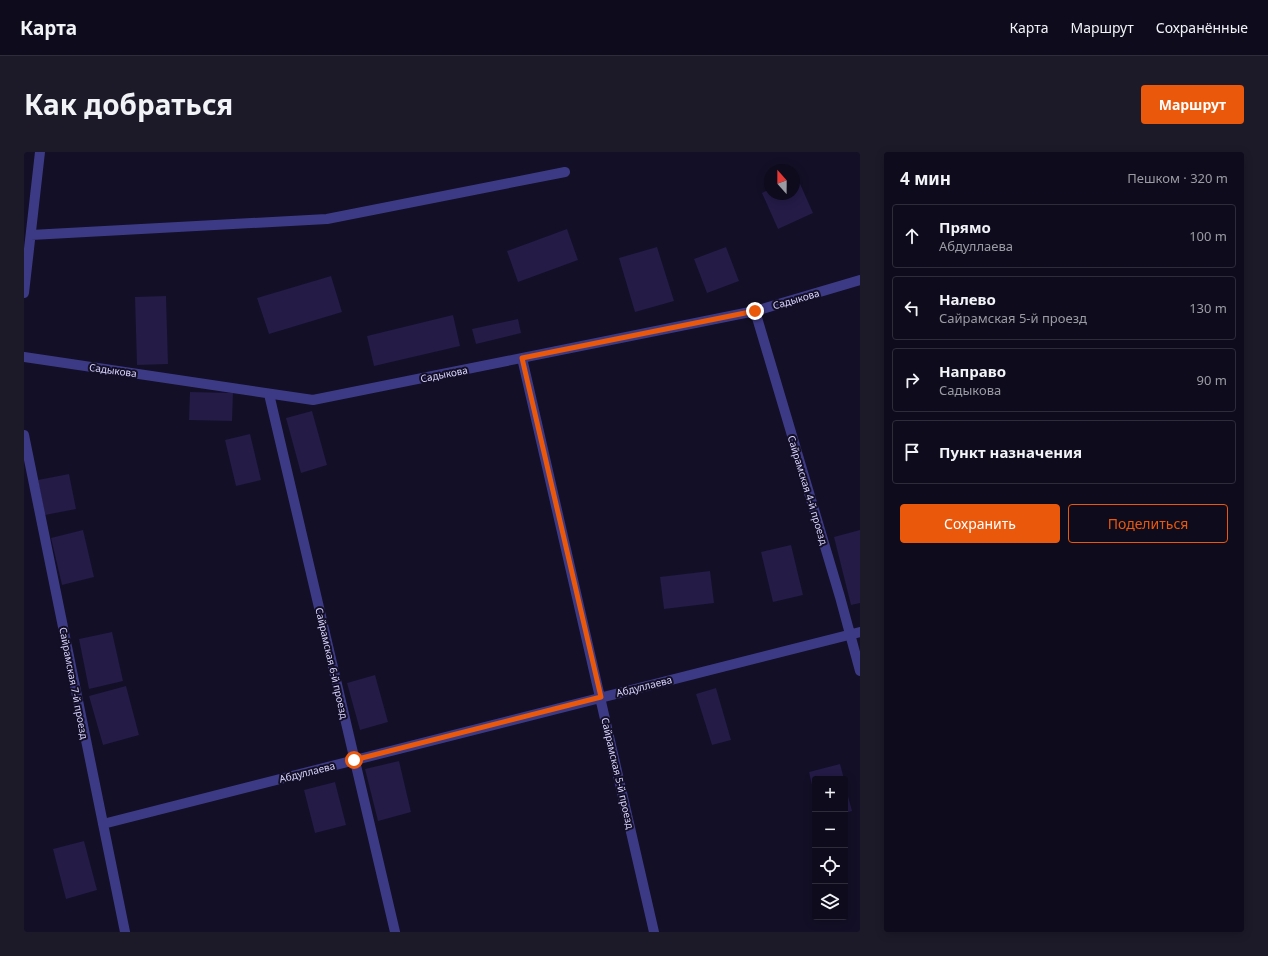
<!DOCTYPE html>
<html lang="ru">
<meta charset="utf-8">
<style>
body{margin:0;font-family:"Noto Sans",sans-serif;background:#1c1929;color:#f1f3f6}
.controls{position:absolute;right:12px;bottom:12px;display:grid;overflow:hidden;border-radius:4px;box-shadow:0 2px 10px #0003}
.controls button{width:36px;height:36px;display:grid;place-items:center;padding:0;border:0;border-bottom:1px solid #2e2b3b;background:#0e0b1c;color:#f1f3f6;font:20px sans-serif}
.compass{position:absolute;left:740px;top:12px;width:36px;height:36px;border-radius:50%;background:#0e0b1c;box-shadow:0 2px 10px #0003;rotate:339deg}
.stop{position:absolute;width:12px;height:12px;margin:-9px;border:3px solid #ea580c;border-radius:50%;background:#fff}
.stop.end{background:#ea580c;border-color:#fff;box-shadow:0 1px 4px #0008}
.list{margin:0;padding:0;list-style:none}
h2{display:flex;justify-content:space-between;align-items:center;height:52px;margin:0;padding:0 16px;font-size:17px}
h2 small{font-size:13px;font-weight:400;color:#9b9ba3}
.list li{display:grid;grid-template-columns:26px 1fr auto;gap:12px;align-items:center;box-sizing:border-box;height:64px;margin:0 8px 8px;padding:0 8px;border:1px solid #2e2b3b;border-radius:4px}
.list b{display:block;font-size:15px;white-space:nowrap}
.list p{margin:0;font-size:13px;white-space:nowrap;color:#9b9ba3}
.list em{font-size:13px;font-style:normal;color:#9b9ba3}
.actions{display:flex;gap:8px;padding:12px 16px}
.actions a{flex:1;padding:9px 0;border:1px solid #ea580c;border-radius:4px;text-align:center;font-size:14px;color:#ea580c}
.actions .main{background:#ea580c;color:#fff}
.icon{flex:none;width:22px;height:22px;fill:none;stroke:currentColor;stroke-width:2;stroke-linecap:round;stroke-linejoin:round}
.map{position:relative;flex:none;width:836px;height:780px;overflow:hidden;border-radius:4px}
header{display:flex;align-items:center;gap:24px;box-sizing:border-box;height:56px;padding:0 20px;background:#0e0b1c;border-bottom:1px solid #2e2b3b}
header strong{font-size:19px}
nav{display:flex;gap:22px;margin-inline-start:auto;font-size:14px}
.intro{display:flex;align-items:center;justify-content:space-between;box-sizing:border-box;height:96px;padding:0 24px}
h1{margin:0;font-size:28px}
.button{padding:10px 18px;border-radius:4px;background:#ea580c;color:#fff;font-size:14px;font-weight:700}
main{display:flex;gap:24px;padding:0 24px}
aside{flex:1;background:#0e0b1c;border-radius:4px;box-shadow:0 2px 10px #0003}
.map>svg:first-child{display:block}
.building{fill:#241b47}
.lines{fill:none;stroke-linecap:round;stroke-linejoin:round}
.street{stroke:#3d3a85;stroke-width:10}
.route{stroke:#ea580c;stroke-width:5}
.labels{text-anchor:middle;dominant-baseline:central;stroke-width:4;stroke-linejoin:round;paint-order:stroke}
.street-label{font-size:10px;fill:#d9d4ff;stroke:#130f26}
</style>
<header>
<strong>Карта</strong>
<nav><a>Карта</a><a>Маршрут</a><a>Сохранённые</a></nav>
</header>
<div class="intro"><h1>Как добраться</h1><a class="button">Маршрут</a></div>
<main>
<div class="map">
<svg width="836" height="780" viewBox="0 0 836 780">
<rect width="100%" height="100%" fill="#130f26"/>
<path class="building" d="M773 25 789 61 754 77 738 41 746 37V42H770V26Z
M543 77 554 108 494 130 483 99Z
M633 95 650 149 611 160 595 106Z
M702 95 715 129 683 141 670 107Z
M307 124 318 160 245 182 233 146Z
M142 144 144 212 113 213 111 145Z
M429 163 436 194 350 214 343 184Z
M494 167 497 181 452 192 448 177Z
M166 240 209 241 208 269 165 268Z
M288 259 303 313 277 321 262 266Z
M226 282 237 328 212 334 201 288Z
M45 322 52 357 21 363 14 328Z
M59 378 70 425 38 433 27 386Z
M836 378V451L827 453 810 385Z
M767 393 779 443 749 450 737 400Z
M686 419 690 451 640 457 636 425Z
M88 480 99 529 65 537 55 487Z
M351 523 364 570 336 578 323 531Z
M102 534 115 583 79 593 65 544Z
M692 536 707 588 688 593 672 542Z
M375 609 387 660 354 669 341 617Z
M816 612 820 627H791L790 642 785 620Z
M311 630 322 673 291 681 280 638Z
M821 633 828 659 821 661Z
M60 689 73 738 42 747 29 697Z"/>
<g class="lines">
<path class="street" d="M7 83 303 67 541 20
M0 141 16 0
M731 159 816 445 836 519
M0 205 289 248 731 159 836 128
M498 206 630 780
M245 242 371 780
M0 283 101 780
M79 672 836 480"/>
</g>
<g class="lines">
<path class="route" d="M330 608 577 545 498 206 731 159"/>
</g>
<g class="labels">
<g class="street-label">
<text transform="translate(772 147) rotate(-16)">Садыкова</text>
<text transform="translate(89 218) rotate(8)">Садыкова</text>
<text transform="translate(420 222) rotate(-11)">Садыкова</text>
<text transform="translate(784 338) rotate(73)">Сайрамская 4-й проезд</text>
<text transform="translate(308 511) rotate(77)">Сайрамская 6-й проезд</text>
<text transform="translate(50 531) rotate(79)">Сайрамская 7-й проезд</text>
<text transform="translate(620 534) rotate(-14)">Абдуллаева</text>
<text transform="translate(283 620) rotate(-14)">Абдуллаева</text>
<text transform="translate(594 621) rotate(77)">Сайрамская 5-й проезд</text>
</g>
</g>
</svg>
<div class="controls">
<button>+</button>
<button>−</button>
<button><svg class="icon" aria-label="locate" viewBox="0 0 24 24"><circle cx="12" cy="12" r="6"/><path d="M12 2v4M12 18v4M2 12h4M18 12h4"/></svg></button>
<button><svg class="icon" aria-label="layers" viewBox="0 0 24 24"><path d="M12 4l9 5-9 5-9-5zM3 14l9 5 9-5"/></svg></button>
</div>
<svg class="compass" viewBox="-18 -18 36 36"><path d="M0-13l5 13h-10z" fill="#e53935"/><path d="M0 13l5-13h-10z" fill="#9b9ba3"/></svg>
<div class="stop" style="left:330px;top:608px"></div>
<div class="stop end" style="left:731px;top:159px"></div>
</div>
<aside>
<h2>4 мин<small>Пешком · 320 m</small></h2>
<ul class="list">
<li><svg class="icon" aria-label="ahead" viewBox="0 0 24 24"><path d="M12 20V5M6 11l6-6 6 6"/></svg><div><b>Прямо</b><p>Абдуллаева</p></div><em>100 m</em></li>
<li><svg class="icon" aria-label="left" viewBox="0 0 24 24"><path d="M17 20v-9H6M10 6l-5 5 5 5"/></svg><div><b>Налево</b><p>Сайрамская 5-й проезд</p></div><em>130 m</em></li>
<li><svg class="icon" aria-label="right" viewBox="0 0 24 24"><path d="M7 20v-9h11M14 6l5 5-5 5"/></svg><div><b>Направо</b><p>Садыкова</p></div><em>90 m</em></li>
<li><svg class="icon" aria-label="arrive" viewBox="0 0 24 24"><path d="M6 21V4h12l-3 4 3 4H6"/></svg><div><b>Пункт назначения</b></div></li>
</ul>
<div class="actions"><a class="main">Сохранить</a><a>Поделиться</a></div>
</aside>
</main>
